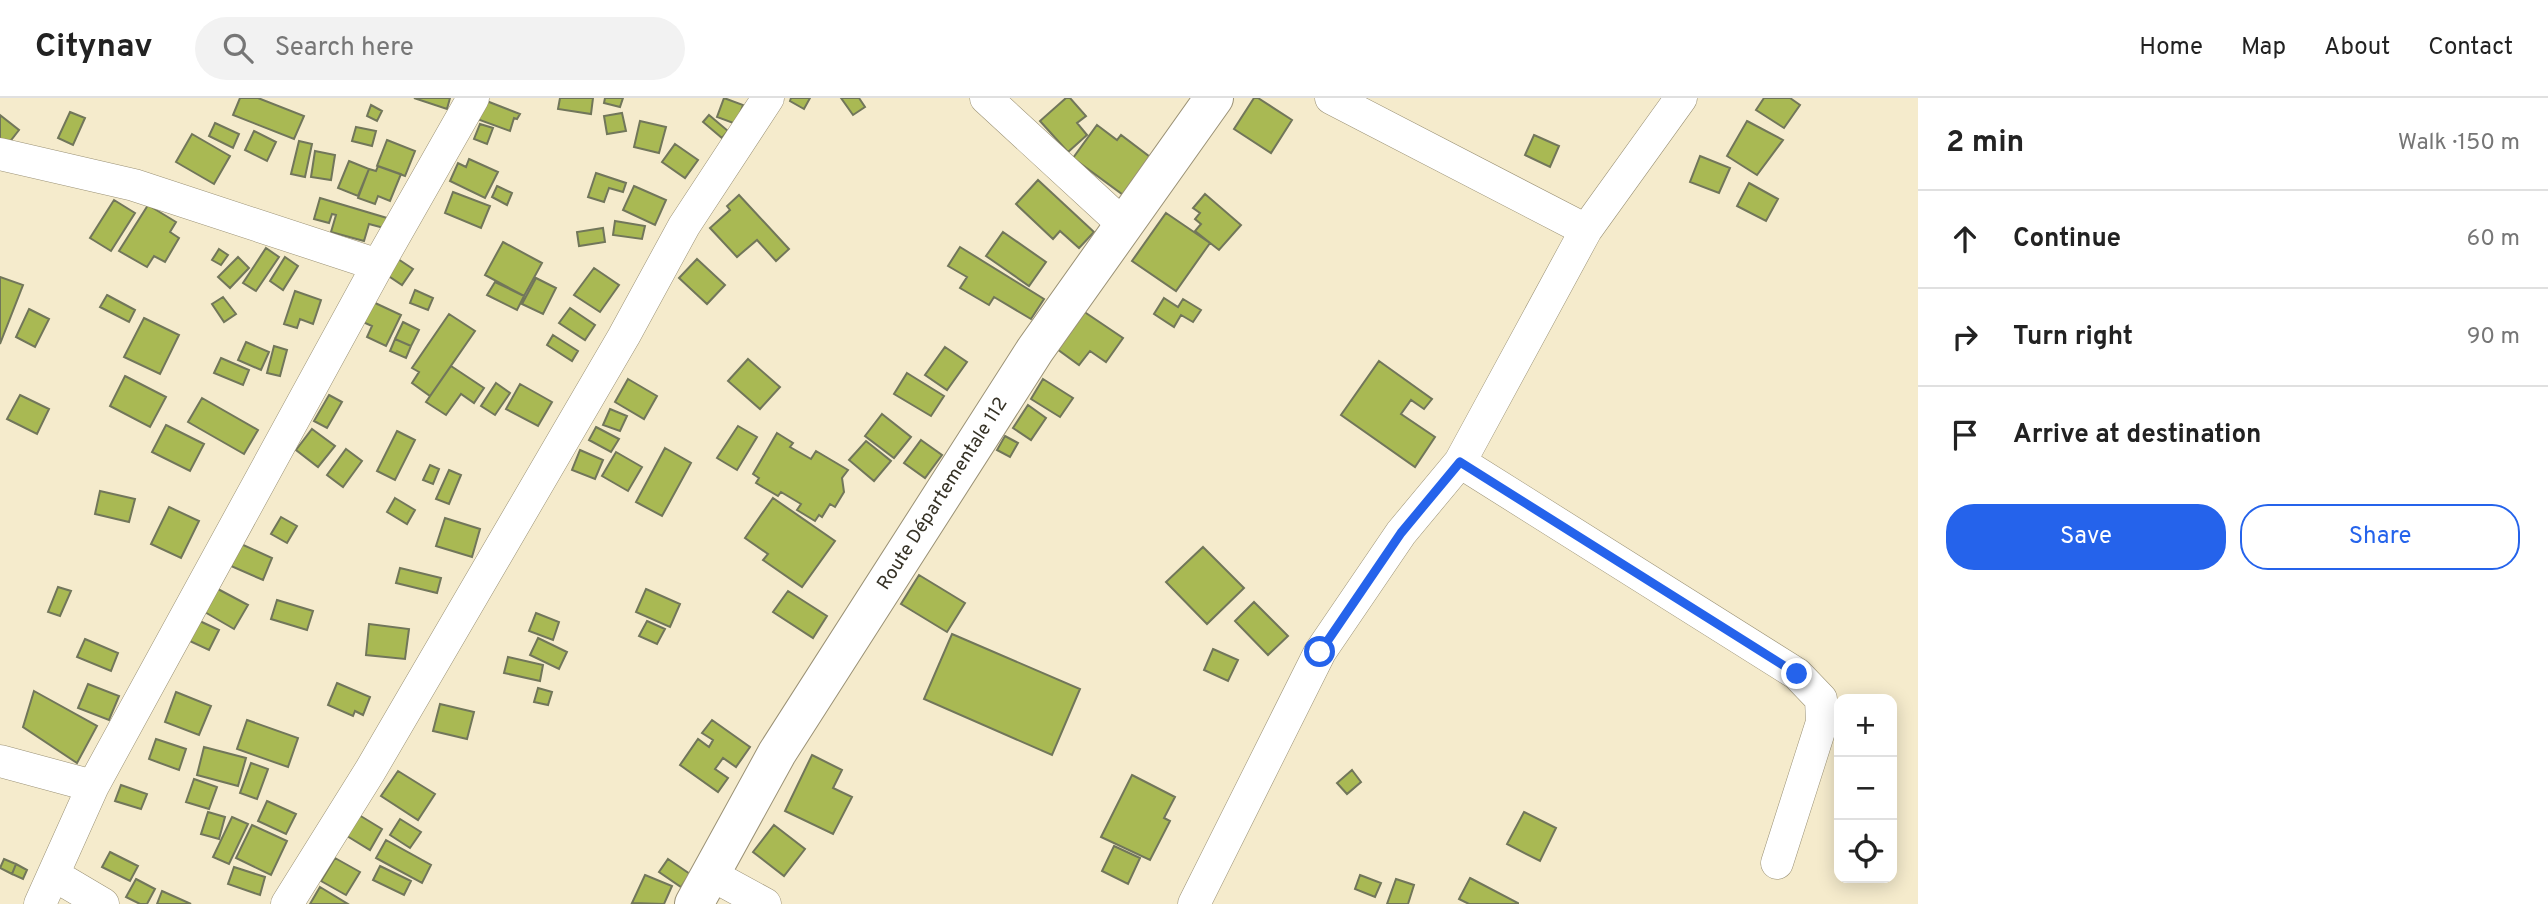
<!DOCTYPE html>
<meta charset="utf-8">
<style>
body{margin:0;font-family:Overpass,sans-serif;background:#f2f2f2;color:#222}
.controls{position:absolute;right:21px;bottom:21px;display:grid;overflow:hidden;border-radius:14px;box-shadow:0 4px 18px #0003}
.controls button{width:63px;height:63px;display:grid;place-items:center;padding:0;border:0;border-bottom:2px solid #e0e0e0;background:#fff;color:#222;font:35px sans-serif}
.stop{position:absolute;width:21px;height:21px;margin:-16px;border:5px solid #2563eb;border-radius:50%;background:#fff}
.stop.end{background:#2563eb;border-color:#fff;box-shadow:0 2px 7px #0008}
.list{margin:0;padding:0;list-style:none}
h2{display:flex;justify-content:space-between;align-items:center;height:91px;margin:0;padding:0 28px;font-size:30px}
h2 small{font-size:23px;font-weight:400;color:#767676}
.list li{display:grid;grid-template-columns:46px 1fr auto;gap:21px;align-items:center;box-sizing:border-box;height:98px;padding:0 28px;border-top:2px solid #e0e0e0}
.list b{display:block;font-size:26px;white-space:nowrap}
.list em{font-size:23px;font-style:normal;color:#767676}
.actions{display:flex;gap:14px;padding:21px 28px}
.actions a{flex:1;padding:16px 0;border:2px solid #2563eb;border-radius:28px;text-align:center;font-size:24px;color:#2563eb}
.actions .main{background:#2563eb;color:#fff}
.icon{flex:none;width:38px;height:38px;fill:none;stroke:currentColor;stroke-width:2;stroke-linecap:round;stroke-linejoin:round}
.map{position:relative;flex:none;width:1918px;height:806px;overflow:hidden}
header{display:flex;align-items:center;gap:42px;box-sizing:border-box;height:98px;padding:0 35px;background:#fff;border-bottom:2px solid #e0e0e0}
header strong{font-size:33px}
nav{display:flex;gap:38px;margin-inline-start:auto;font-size:24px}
.search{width:490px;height:63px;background:#f2f2f2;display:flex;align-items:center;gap:18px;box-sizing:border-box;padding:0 24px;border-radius:38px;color:#767676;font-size:26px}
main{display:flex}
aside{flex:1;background:#fff}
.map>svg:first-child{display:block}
.building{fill:#a9b953;stroke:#71765a;stroke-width:2}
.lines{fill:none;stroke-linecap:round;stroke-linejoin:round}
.minor-casing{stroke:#9a9175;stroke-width:33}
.tertiary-casing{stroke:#9a9175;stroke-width:40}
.minor{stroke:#fff;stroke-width:32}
.tertiary{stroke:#fff;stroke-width:38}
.route{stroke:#2563eb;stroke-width:9}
.labels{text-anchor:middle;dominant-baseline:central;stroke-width:5;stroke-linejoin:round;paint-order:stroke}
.street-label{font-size:19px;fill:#363226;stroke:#fef9e6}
</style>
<header>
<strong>Citynav</strong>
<div class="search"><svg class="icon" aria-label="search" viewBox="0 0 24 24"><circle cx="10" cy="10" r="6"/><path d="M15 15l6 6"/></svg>Search here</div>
<nav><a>Home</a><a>Map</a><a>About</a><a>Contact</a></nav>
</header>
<main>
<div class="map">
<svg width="1918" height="806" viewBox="0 0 1918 806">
<rect width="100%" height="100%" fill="#f5ebcc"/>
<path class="building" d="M240 0H258L304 18 294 41 233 17Z
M414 0H450L447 11Z
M560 0H593L591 16 558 11Z
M605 0H623L620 9 604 5Z
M724 0 743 7 736 26 717 19Z
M791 0H810L804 11 790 3Z
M841 0H859L865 9 853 17Z
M1066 0H1070L1086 18 1077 25 1087 37 1068 54 1040 23Z
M1254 0H1258L1292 22 1271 55 1234 31Z
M1764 0H1790L1800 7 1784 30 1756 12Z
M484 2 520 16 517 21 514 20 510 33 477 21Z
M371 7 382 13 377 23 367 18Z
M70 14 85 20 73 47 58 40Z
M622 15 626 33 607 36 604 18Z
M0 17 19 32 8 46 0 40Z
M709 17 728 33 722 40 703 24Z
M640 23 666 29 659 55 634 49Z
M1747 23 1783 42 1757 77 1727 58Z
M215 25 239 36 233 50 209 38Z
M480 26 493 30 487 46 474 41Z
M1097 27 1117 42 1121 37 1154 62 1126 99 1073 60Z
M356 29 376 33 372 48 352 43Z
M254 33 276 44 267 63 245 52Z
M192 36 230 58 214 86 176 64Z
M1534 37 1559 48 1550 69 1525 57Z
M387 42 415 53 405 78 377 68Z
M299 43 312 46 305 79 291 76Z
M675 46 698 62 685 80 662 64Z
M315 53 335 57 331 82 311 79Z
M1700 58 1730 70 1719 95 1690 84Z
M469 61 498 74 485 100 450 83 458 65 466 69Z
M349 63 369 71 358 98 338 90Z
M378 68 401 76 390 103 378 98 375 106 358 100 369 71 376 73Z
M596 75 626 85 623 94 609 90 604 104 588 99Z
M1038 82 1094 134 1079 150 1060 133 1053 141 1016 106Z
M1749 85 1778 101 1766 123 1737 108Z
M497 88 512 95 507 107 492 99Z
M634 88 666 102 655 127 623 112Z
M453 94 490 108 481 130 445 115Z
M1205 96 1241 127 1219 152 1195 133 1201 126 1195 121 1200 115 1193 110Z
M739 97 789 151 776 163 757 142 737 159 710 130 730 112 727 108Z
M320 100 387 120 384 130 369 126 364 143 331 134 336 117 332 116 329 125 314 121Z
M114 102 135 115 111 153 90 140Z
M148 107 176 124 170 134 179 140 165 164 154 158 147 169 119 153Z
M1166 115 1210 145 1176 193 1132 163Z
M615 123 645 128 642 141 613 137Z
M603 130 605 144 579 148 577 134Z
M1003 134 1046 164 1029 188 986 158Z
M503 144 542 165 524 198 485 177Z
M960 149 1044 201 1031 221 994 199 989 207 960 190 967 179 948 168Z
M266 150 279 159 256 193 243 185Z
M219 151 228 157 221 167 212 162Z
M238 159 249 170 230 190 218 179Z
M285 159 298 168 283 192 270 183Z
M398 161 413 171 402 187 387 177Z
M697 161 725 187 707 206 679 180Z
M594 170 619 187 600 214 574 197Z
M0 179 23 187 0 246Z
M536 180 556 190 543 216 522 206Z
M495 184 524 198 517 212 487 197Z
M415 192 433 200 428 212 410 205Z
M295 193 321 202 313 226 300 221 297 230 284 226Z
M107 197 135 212 129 224 100 209Z
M223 199 236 216 224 224 212 206Z
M1164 200 1178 209 1183 201 1201 212 1193 224 1181 217 1174 229 1154 216Z
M373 204 401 217 386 248 367 239 372 228 363 224Z
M570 210 595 227 585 242 559 225Z
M29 211 49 221 35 249 16 239Z
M1083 213 1123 240 1106 264 1090 253 1079 267 1057 251Z
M449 216 475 233 430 298 412 285 419 274 412 270Z
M144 220 179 237 160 276 124 259Z
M403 224 419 232 411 248 395 241Z
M553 237 578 253 572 263 547 247Z
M395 241 411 248 406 260 390 253Z
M246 244 269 254 261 272 238 262Z
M274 248 287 252 280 278 267 275Z
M945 249 967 264 947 292 925 277Z
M221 260 249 272 243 287 214 275Z
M748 261 780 289 760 311 728 283Z
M1379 263 1432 301 1424 311 1411 302 1401 316 1435 339 1415 369 1341 317Z
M451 268 484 290 474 305 461 296 446 317 426 304Z
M907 275 944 298 931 318 894 296Z
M125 278 166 299 150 329 110 308Z
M628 281 657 298 644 321 615 304Z
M1043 281 1073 300 1060 319 1031 301Z
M496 285 510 295 495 317 481 308Z
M520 286 552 304 538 328 506 311Z
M20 297 49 311 37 336 7 321Z
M329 297 342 304 327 330 314 323Z
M202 300 258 332 244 356 188 324Z
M1028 307 1046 320 1031 342 1013 330Z
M610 311 627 318 620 333 603 327Z
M882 316 911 339 894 360 865 338Z
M166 327 204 346 190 373 152 354Z
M738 328 757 339 737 372 717 360Z
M596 329 619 341 611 354 589 342Z
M312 331 335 348 318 369 296 352Z
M397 333 415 342 395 382 377 373Z
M777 335 793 345 790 349 811 361 816 353 848 372 842 380 844 394 835 409 830 406 822 419 819 417 815 423 797 412 801 406 781 394 778 398 756 385 759 380 753 376Z
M1005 338 1018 345 1010 359 997 352Z
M921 342 942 357 925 380 904 365Z
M866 343 891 363 874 383 849 362Z
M665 350 691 365 662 418 636 404Z
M346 351 362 363 343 389 327 377Z
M580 352 603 362 595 381 572 372Z
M616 354 642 369 628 393 602 378Z
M430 367 439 371 433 386 423 382Z
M449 372 461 377 449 406 436 401Z
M100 393 135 401 129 424 95 416Z
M395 400 415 412 407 426 387 414Z
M773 400 835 443 802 489 763 462 768 456 745 440Z
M169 409 199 423 181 460 151 446Z
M281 419 297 428 287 445 271 436Z
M445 420 480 431 472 459 436 448Z
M241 446 272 460 263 482 231 468Z
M1203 449 1244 490 1207 526 1166 484Z
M400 470 441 480 437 495 396 485Z
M919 477 965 505 947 534 901 506Z
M58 489 71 493 60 518 48 514Z
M216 490 248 507 234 531 203 513Z
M646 491 680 506 670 529 636 514Z
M788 493 827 518 813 540 773 514Z
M277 502 313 513 307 532 271 521Z
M1254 504 1288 538 1268 557 1235 523Z
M536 515 559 524 553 542 529 533Z
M189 518 219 532 209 552 179 538Z
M647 523 665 531 657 546 639 538Z
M369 526 409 531 405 561 366 557Z
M952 536 1080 591 1052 657 924 601Z
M538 540 567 554 559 571 530 557Z
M85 541 118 555 111 573 77 559Z
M1213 551 1238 562 1228 583 1204 572Z
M508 559 543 567 540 583 504 575Z
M337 585 370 599 363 617 355 613 353 618 328 607Z
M88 586 119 598 109 622 78 610Z
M538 590 552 594 548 607 534 604Z
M34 593 97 628 77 665 23 629Z
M176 594 211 608 199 637 165 624Z
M440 606 474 614 467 641 433 633Z
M247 622 298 640 288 669 237 651Z
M712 622 750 649 736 669 723 660 715 671 728 680 718 694 680 667 698 641 709 649 713 642 702 635Z
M156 641 186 651 179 672 149 661Z
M204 649 246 660 238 688 197 677Z
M812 657 842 672 833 690 852 699 833 736 785 713Z
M251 665 268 671 257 701 240 695Z
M1352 672 1361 684 1347 696 1337 685Z
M398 673 435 696 418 722 381 698Z
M1132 677 1175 699 1164 720 1170 723 1150 762 1101 739Z
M194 681 217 689 209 711 186 704Z
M121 687 147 696 141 711 115 703Z
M267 703 296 716 286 736 258 723Z
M208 714 225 719 219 741 201 736Z
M1524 714 1556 730 1540 763 1507 746Z
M359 717 382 731 370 752 347 738Z
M232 719 248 726 229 766 213 759Z
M400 721 421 734 410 750 390 737Z
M252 727 287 743 271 777 236 760Z
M774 727 805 751 784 778 753 754Z
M386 742 431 767 422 785 376 760Z
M1114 748 1140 760 1128 786 1102 773Z
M110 754 138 768 130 783 102 769Z
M335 760 360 774 346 797 321 783Z
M4 761 16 766 12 776 0 770Z
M668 761 690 776 681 789 659 774Z
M16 766 27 772 23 781 12 776Z
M380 768 411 783 404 797 373 782Z
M234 769 265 779 260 797 228 786Z
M645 777 672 788 664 806 632 805Z
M1360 777 1381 785 1375 799 1355 791Z
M1470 780 1518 805V806H1469L1459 801Z
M136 781 155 791 147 806H140L126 799Z
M1396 781 1414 787 1408 806H1387Z
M320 789 348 806H310Z
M162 793 191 806H157Z"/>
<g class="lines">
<g class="minor-casing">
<path id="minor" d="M986 0 1125 128
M1331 0 1586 132
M0 56 134 87 378 167
M1460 364 1797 576 1821 601 1822 624 1777 765
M0 663 93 688
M710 776 765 806
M54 777 103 806
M40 806 93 688 378 167 473 0
M287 806 370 673 624 238 684 128 768 0
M1194 806 1320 554 1401 435 1460 364 1586 132 1681 0"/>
</g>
<g class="tertiary-casing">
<g id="tertiary">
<path id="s1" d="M694 806 777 655 1035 252 1214 0"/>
</g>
</g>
<use href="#minor" class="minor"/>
<use href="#tertiary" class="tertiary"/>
</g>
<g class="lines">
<path class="route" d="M1320 554 1401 435 1460 364 1797 576"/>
</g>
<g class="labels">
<g class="street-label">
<text stroke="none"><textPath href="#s1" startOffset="480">Route Départementale 112</textPath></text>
</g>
</g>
</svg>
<div class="controls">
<button>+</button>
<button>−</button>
<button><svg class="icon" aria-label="locate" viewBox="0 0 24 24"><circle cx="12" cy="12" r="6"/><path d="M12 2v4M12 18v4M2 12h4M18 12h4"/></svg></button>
</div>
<div class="stop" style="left:1320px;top:554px"></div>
<div class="stop end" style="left:1797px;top:576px"></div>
</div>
<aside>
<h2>2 min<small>Walk · 150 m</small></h2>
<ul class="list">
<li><svg class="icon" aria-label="ahead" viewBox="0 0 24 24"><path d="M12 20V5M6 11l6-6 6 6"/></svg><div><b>Continue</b></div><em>60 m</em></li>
<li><svg class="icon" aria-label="right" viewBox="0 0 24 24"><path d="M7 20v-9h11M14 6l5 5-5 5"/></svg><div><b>Turn right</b></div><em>90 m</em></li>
<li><svg class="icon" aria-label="arrive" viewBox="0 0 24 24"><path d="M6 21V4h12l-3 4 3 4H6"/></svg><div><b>Arrive at destination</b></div></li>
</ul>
<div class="actions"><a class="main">Save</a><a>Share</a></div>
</aside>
</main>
